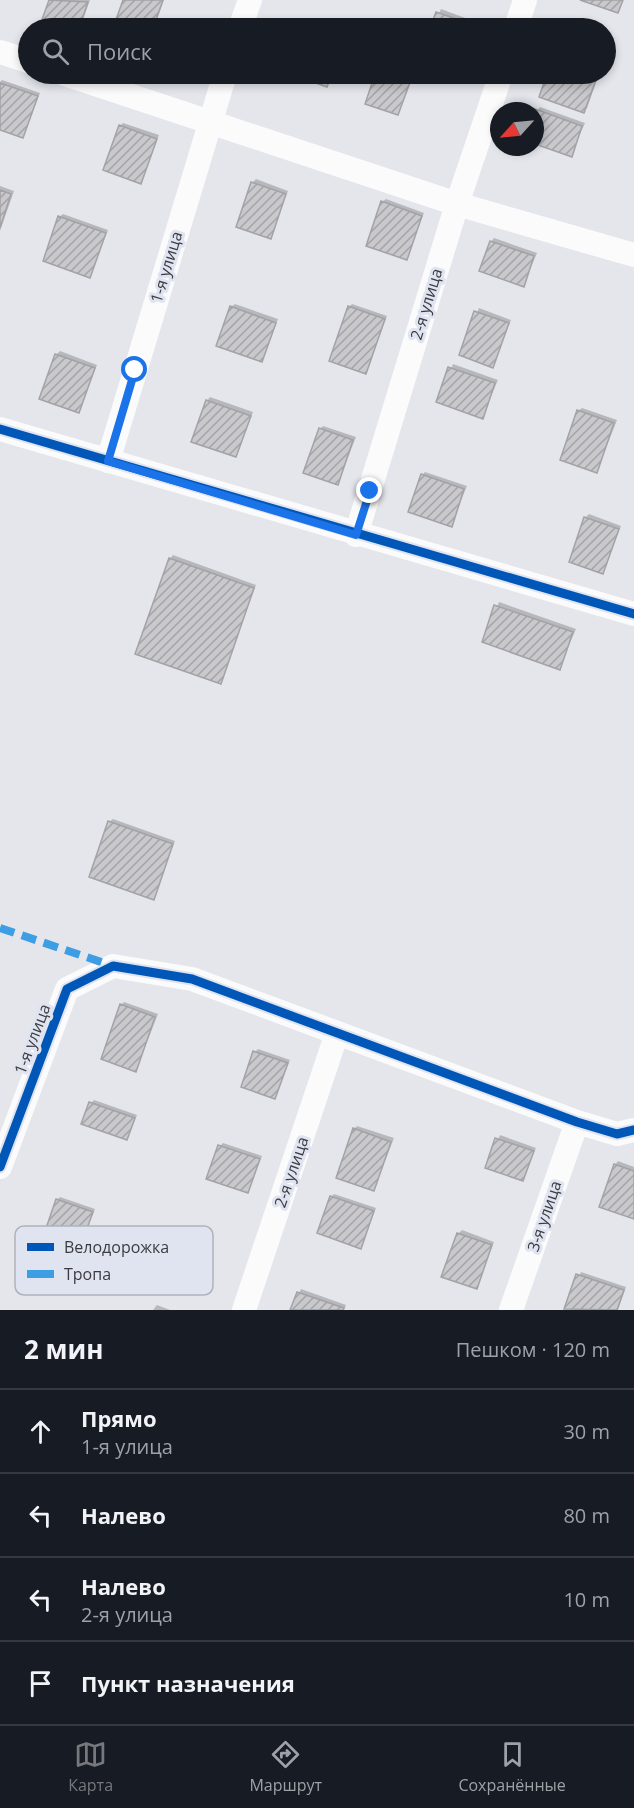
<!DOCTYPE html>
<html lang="ru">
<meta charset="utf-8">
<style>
body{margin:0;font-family:"Open Sans",sans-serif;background:#20242c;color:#f1f3f6}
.compass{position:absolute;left:490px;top:102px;width:54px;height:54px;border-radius:50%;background:#171b24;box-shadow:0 3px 9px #0003;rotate:243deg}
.stop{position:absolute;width:18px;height:18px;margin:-14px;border:4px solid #1a73e8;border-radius:50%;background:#fff}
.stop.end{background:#1a73e8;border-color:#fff;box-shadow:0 2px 6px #0008}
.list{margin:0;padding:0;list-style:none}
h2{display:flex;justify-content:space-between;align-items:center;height:78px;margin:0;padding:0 24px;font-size:26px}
h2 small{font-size:20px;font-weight:400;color:#9ea1a6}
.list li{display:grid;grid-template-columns:39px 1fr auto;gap:18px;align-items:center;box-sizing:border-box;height:84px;padding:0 24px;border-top:2px solid #363941}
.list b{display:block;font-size:22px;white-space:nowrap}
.list p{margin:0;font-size:20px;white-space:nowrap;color:#9ea1a6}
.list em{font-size:20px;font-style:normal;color:#9ea1a6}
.icon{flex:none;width:33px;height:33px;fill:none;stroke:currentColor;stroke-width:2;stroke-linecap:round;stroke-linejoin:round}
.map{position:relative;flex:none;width:634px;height:1310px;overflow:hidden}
.search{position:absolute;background:#171b24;box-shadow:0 3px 9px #0003;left:18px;right:18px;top:18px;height:66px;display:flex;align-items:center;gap:15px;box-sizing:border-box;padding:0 21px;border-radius:33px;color:#9ea1a6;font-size:22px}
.sheet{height:414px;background:#171b24}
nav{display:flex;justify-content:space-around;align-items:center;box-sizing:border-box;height:84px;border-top:2px solid #363941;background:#171b24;font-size:16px;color:#9ea1a6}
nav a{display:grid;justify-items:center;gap:3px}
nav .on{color:#76787c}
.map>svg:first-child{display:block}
.shadow{fill:#0003}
.building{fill:url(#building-hatch);stroke:#a3a2a6;stroke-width:1.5}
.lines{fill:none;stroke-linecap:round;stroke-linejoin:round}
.street{stroke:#fbfbfc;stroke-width:24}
.quiet{stroke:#3e9ee3;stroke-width:8;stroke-dasharray:15 8;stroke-linecap:butt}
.cycleway-casing{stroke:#e0e4f0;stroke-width:13}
.cycleway{stroke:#0057b8;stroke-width:9}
.route{stroke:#1a73e8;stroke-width:8}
.labels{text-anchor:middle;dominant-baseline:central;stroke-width:6;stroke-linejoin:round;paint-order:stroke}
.street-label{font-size:16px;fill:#3a3c40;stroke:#e0e4f0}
.key{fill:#e0e4f0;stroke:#aeb2bb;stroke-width:1.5}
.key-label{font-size:16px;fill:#3a3c40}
</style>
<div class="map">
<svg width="634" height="1310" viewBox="0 0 634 1310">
<defs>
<pattern id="building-hatch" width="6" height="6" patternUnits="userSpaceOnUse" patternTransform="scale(1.5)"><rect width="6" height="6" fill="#c9c8cc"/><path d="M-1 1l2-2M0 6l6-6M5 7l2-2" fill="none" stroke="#a4a4a7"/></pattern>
</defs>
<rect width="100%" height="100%" fill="#e4e6ec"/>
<path class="shadow" d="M51 0H90L80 28H41Z
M125 0H164L154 28H115Z
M441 9 476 22 474 28H432Z
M292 74H333L327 86Z
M377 74H414L398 114 367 103Z
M549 74H599L587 108 584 111 541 96Z
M2 80 40 93 23 137 0 129V82Z
M540 107 585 123 571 155 535 143V115Z
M123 123 159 135 141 182 120 126Z
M256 179 288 191 270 237 252 183Z
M0 186 14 191 0 231Z
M386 199 424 213 406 258 382 202Z
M63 214 108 230 90 276 59 217Z
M494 238 537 253 523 286 491 242Z
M235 304 278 319 262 360 231 307Z
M352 304 387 316 366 373 349 307Z
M479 308 511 320 493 366 460 354Z
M60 351 97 365 79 411 56 355Z
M453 364 498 380 482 417 438 402Z
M210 397 253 412 236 456 207 401Z
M582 408 617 420 597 471 578 411Z
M323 426 356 437 338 483 320 429Z
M425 472 467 486 451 525 422 475Z
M589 514 621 526 603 572 585 518Z
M173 555 256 585 220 683 170 559Z
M499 602 576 629 559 668 483 641Z
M113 819 175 841 153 898 109 822Z
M124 1002 158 1014 136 1070 121 1005Z
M258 1049 290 1060 275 1097 255 1052Z
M94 1100 137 1115 127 1139 91 1103Z
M357 1126 394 1138 374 1189 354 1129Z
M500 1135 536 1148 523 1179 487 1167Z
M223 1143 262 1156 247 1192 220 1146Z
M618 1161 634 1167V1218L615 1165Z
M334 1194 376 1208 361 1247 331 1197Z
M60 1197 95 1209 77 1254 57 1200Z
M462 1230 494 1242 476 1288 458 1234Z
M581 1272 626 1287 618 1310 566 1308Z
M301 1289 346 1305 344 1310H292Z
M157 1305 170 1310H153Z"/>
<path class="building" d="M49 0 88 2 79 28H39Z
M123 0H163L153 28H113Z
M580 0H623L618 13Z
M436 12 474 25 472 28H430Z
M291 74H332L327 87Z
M375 74H413L398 115 365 104Z
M547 74H598L584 113 539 97Z
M0 83 38 96 23 138 0 130Z
M535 109 582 126 572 157 535 144Z
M119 125 157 139 141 184 103 170Z
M251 182 286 194 271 239 236 227Z
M0 190 11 194 0 228Z
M381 201 422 216 407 260 366 246Z
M58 216 106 233 90 278 43 261Z
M490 241 534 256 524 287 479 271Z
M230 306 276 323 262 362 216 346Z
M348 306 385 319 366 374 329 361Z
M474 311 509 323 493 368 459 355Z
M55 354 95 368 79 413 39 399Z
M448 367 495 383 483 419 436 402Z
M206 400 251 416 236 457 191 442Z
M577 410 614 423 597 473 560 460Z
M319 428 353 440 338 485 303 473Z
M421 474 464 489 452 527 408 512Z
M584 517 619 529 603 574 569 562Z
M169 558 254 588 221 684 135 654Z
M494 605 573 632 560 670 482 642Z
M108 821 173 844 154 900 89 877Z
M120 1004 155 1017 136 1072 101 1059Z
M253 1051 288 1063 275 1099 241 1087Z
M89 1102 135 1118 127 1140 81 1124Z
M353 1128 391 1142 374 1191 336 1178Z
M495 1138 534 1151 523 1181 485 1168Z
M218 1145 260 1159 248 1193 206 1179Z
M614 1164 634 1171V1219L599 1207Z
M330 1196 374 1211 361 1249 317 1233Z
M56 1199 93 1212 77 1256 41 1243Z
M457 1233 492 1245 477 1289 441 1277Z
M576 1274 624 1290 617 1310 564 1309Z
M297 1292 344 1308 343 1310H290Z"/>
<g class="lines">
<path class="street" d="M240 28 250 0
M516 28 525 0
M0 52 28 61
M65 74 457 204 634 255
M0 429 634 614
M108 461 225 74
M356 535 457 204 501 74
M0 1167 67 989 113 966 192 979 577 1122 617 1134 634 1130
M244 1310 337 1033
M511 1310 577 1122"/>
<path class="quiet" d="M0 928 113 966"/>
<g class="cycleway-casing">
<path id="cycleway" d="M0 429 634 614
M0 1167 67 989 113 966 192 979 577 1122 617 1134 634 1130"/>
</g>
<use href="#cycleway" class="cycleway"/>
</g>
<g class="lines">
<path class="route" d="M135 370 108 461 356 535 370 491"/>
</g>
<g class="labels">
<g class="street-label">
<text transform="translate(166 267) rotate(-73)">1-я улица</text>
<text transform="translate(426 304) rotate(-73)">2-я улица</text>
<text transform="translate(32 1039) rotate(-69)">1-я улица</text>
<text transform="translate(291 1172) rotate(-71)">2-я улица</text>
<text transform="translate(544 1216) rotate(-71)">3-я улица</text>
</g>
</g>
<rect x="15" y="1226" width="198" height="69" rx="9" class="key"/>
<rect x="27" y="1243" width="27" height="8" fill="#0057b8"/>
<rect x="27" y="1270" width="27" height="8" fill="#3e9ee3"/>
<g class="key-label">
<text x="64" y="1253">Велодорожка</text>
<text x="64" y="1280">Тропа</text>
</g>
</svg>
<svg class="compass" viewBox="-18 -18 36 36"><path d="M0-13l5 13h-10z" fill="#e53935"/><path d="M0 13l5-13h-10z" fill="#9ea1a6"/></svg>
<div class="stop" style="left:135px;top:370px"></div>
<div class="stop end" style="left:370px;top:491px"></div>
<div class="search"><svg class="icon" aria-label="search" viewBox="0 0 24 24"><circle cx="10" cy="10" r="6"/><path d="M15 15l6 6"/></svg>Поиск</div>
</div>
<section class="sheet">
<h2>2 мин<small>Пешком · 120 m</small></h2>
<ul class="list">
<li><svg class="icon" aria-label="ahead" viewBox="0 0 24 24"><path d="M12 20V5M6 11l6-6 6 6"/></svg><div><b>Прямо</b><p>1-я улица</p></div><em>30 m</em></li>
<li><svg class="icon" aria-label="left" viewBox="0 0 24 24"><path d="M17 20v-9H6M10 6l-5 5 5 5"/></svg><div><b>Налево</b></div><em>80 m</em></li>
<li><svg class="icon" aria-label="left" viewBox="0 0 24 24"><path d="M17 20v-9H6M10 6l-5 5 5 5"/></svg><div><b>Налево</b><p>2-я улица</p></div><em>10 m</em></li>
<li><svg class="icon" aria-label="arrive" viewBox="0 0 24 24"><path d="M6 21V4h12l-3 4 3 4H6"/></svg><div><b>Пункт назначения</b></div></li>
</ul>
</section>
<nav>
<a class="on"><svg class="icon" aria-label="map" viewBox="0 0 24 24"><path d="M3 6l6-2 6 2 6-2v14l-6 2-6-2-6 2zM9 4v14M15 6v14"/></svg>Карта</a>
<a><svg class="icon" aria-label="directions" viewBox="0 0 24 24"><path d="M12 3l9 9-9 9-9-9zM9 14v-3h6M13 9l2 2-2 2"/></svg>Маршрут</a>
<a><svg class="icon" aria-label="saved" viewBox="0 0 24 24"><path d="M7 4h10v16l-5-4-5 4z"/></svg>Сохранённые</a>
</nav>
